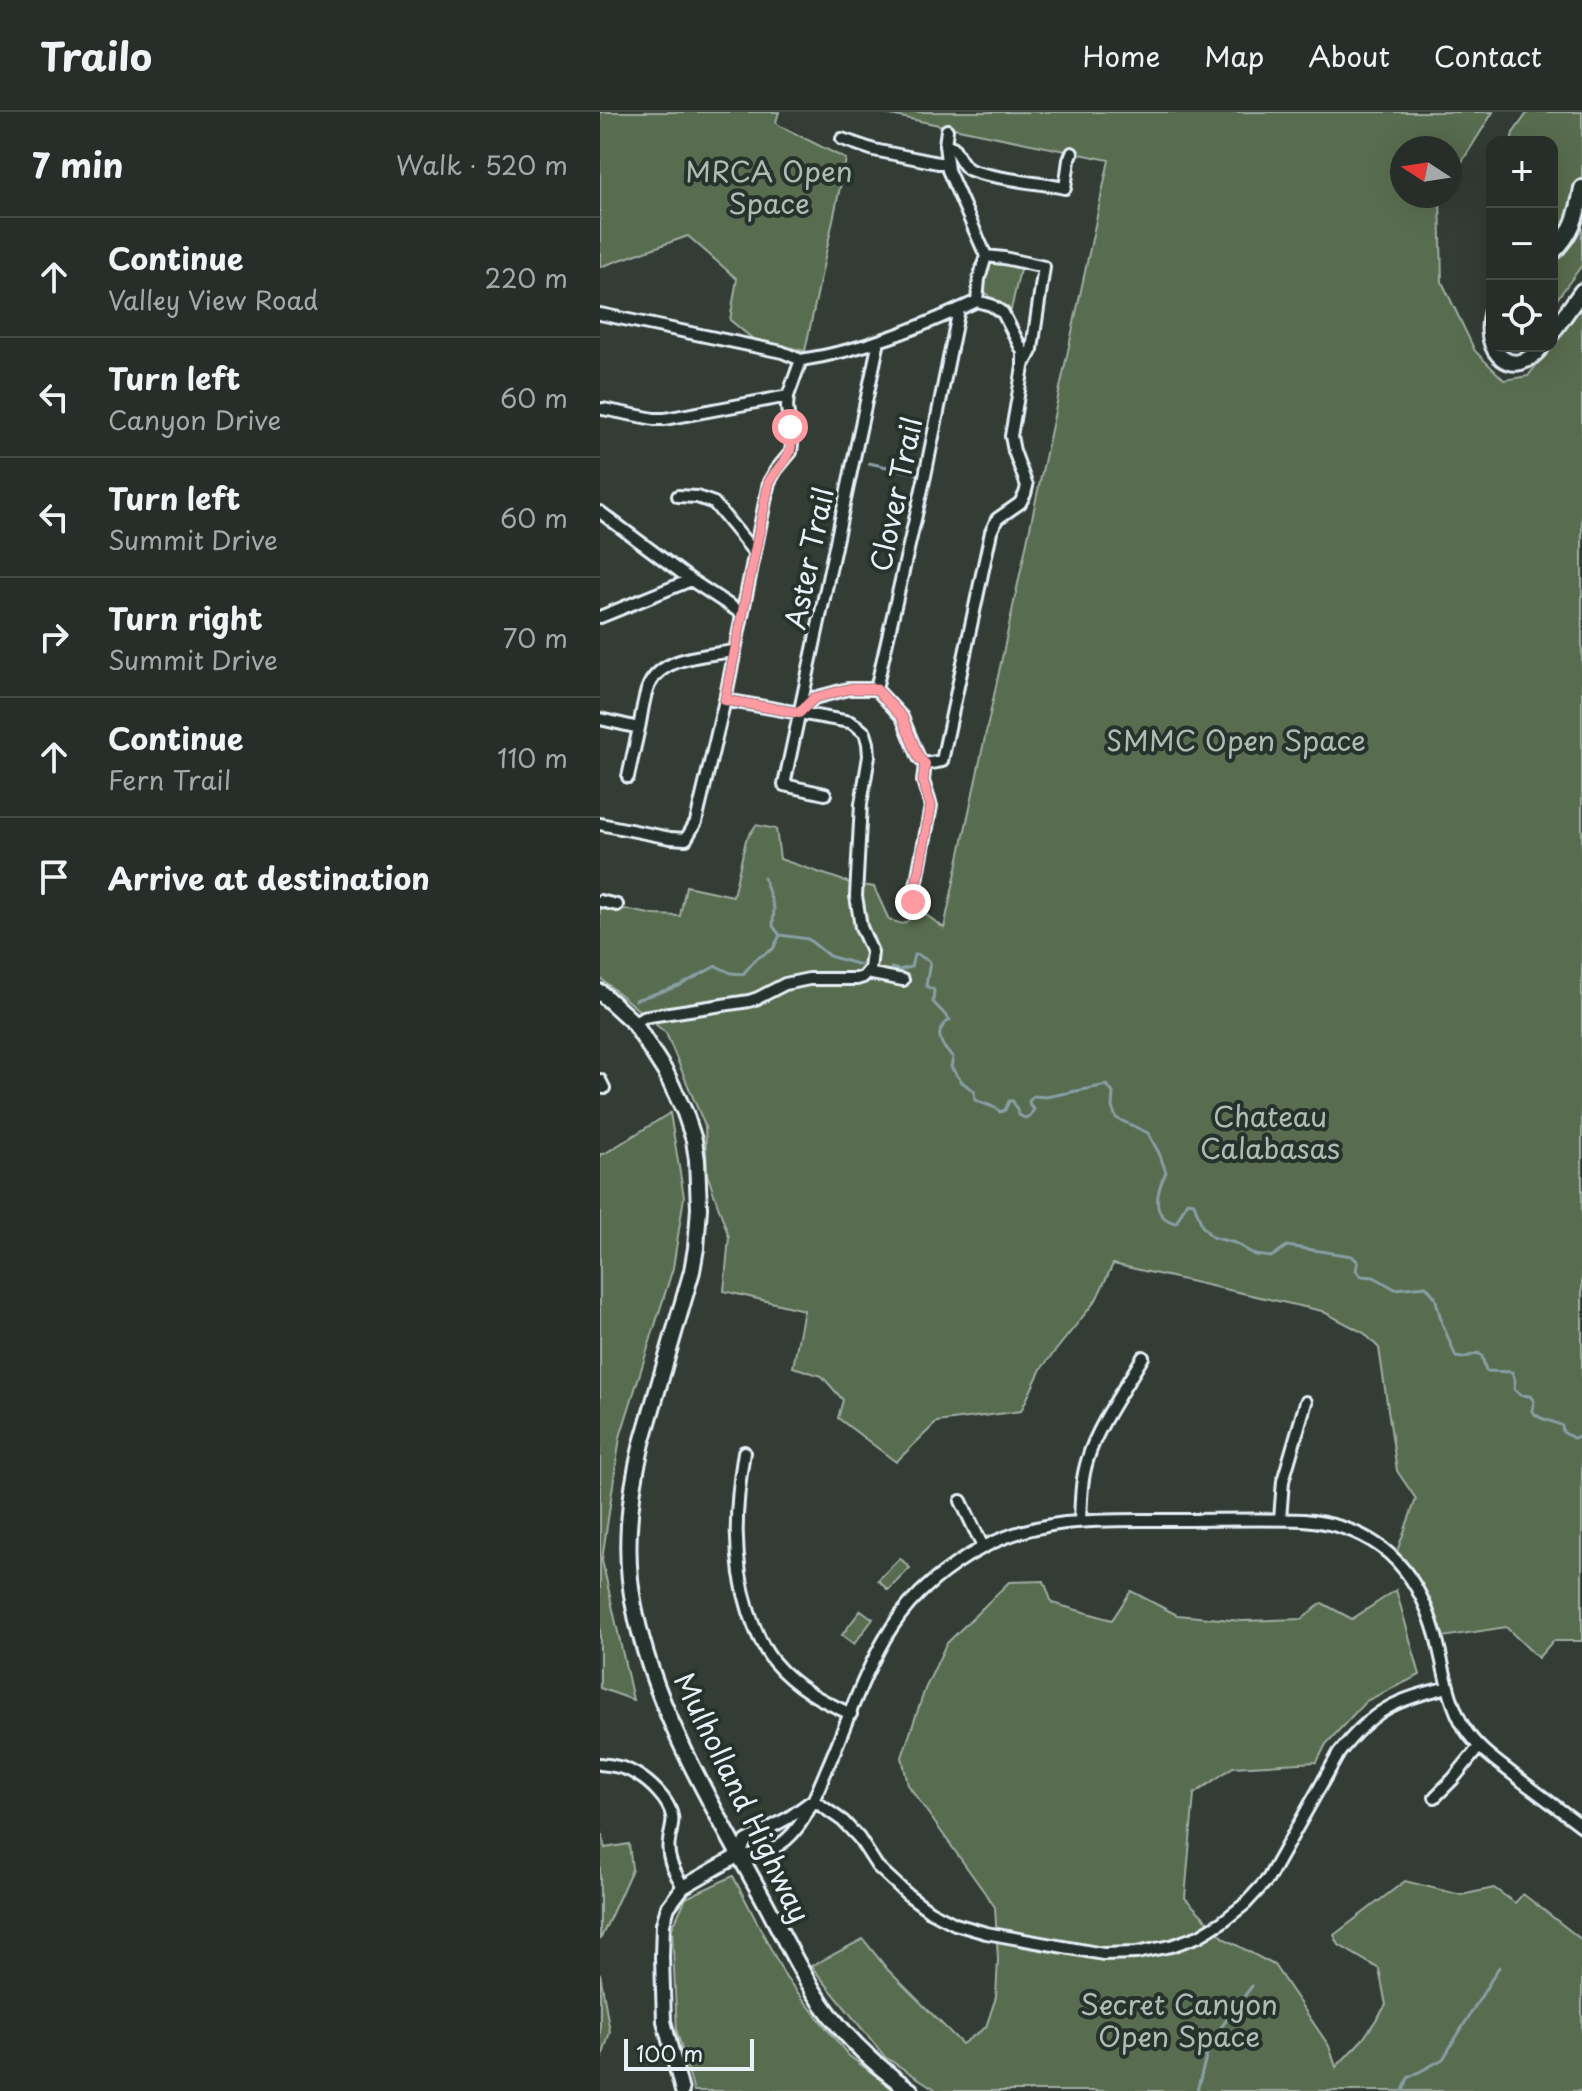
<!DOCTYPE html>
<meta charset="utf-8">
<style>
body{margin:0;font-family:"Playpen Sans",sans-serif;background:#333934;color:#f1f3f6}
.controls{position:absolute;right:24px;top:24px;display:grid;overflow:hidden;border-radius:16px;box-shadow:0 8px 32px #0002}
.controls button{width:72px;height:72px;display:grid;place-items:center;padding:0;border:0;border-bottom:2px solid #434945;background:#272d28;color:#f1f3f6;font:40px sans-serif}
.compass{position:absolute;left:790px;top:24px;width:72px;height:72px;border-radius:50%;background:#272d28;box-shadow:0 8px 32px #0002;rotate:282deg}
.scale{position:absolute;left:24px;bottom:20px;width:130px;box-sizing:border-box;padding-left:8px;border:4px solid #e8f1f8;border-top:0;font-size:22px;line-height:28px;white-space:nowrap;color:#e8f1f8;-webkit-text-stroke:6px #26332d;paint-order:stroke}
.stop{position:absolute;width:24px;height:24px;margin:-18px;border:6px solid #ff9aa2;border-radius:50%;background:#fff}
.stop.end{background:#ff9aa2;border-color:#fff;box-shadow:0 2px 8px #0008}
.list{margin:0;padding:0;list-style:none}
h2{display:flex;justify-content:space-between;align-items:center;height:104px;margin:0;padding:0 32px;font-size:34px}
h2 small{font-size:26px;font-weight:400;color:#a4a8a8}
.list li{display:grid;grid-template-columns:52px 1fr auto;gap:24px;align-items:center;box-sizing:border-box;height:120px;padding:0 32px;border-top:2px solid #434945}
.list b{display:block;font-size:30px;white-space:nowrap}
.list p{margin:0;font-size:26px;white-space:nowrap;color:#a4a8a8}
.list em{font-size:26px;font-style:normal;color:#a4a8a8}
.icon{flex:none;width:44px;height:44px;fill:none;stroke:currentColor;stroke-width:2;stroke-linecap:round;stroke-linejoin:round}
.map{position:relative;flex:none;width:982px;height:1979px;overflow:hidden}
header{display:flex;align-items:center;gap:48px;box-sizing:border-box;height:112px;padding:0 40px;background:#272d28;border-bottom:2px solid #434945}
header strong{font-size:38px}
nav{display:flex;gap:44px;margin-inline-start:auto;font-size:28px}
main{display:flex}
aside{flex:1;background:#272d28}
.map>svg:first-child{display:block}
.green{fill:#596c50;stroke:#a0aea4;stroke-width:2}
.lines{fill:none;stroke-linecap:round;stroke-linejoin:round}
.stream{stroke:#889fa6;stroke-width:3}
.minor-casing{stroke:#e8f1f8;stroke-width:16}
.tertiary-casing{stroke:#e8f1f8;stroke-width:18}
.secondary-casing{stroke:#e8f1f8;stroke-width:20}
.minor{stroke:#26332d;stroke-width:10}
.tertiary{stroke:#26332d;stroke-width:12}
.secondary{stroke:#26332d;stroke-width:14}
.route{stroke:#ff9aa2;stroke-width:10}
.labels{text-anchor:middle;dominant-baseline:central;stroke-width:8;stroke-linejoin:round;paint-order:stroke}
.park-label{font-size:28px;fill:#afbcb5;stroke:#26332d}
.street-label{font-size:28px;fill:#e8f1f8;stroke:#26332d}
</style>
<header>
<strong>Trailo</strong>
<nav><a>Home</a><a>Map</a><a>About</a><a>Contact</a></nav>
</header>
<main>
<aside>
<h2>7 min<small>Walk · 520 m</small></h2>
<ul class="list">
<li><svg class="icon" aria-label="ahead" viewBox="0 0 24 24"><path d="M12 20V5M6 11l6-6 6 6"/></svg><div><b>Continue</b><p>Valley View Road</p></div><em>220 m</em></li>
<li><svg class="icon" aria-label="left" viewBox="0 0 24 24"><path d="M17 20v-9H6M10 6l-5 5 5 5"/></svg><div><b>Turn left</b><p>Canyon Drive</p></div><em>60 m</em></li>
<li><svg class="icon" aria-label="left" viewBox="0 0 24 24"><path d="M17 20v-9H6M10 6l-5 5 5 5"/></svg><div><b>Turn left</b><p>Summit Drive</p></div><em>60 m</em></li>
<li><svg class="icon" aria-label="right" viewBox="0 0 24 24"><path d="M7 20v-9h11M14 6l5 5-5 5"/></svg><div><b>Turn right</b><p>Summit Drive</p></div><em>70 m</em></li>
<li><svg class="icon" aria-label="ahead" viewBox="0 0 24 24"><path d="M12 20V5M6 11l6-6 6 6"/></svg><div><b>Continue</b><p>Fern Trail</p></div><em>110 m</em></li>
<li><svg class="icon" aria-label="arrive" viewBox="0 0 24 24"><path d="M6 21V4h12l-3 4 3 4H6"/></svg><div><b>Arrive at destination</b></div></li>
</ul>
</aside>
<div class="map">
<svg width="982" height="1979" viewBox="0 0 982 1979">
<rect width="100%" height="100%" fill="#343c36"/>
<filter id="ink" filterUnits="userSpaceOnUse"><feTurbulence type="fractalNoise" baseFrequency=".0125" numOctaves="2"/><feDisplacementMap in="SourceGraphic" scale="16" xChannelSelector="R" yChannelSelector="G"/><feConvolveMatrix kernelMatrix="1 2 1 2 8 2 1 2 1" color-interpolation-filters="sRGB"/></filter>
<g filter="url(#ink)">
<path class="green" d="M0 0H179L176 10 178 13 246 47 205 239 153 227 130 208 137 167 88 124 0 155Z
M276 0H893L850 69V36H802V84H840L842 170 875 239 904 268 928 264 982 192V1529H953L938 1546 906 1515 843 1525 840 1515 832 1517 796 1442 816 1387 797 1359 779 1236 764 1221 722 1199 513 1152 496 1188 441 1257 421 1299 337 1310 296 1350 238 1306 243 1288 222 1264 193 1255 204 1198 124 1179 129 1125 107 1062 105 1014 66 921 0 866V792L54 803 80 804 86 774 133 784 146 728 156 713 176 717 180 747 250 771 274 775 289 808 303 812 321 799 344 816 509 48Z
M928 0H982V153L952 194V30H911L913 21Z
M393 147 421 153 411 198 405 199C400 194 393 190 389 185 379 174 382 155 393 147Z
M70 1001 84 1085 73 1156 20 1325 2 1448 33 1588 0 1576V1042H4Z
M300 1446 310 1456 288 1478 278 1468Z
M444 1469 452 1491 512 1508 531 1479 577 1503 642 1509 702 1507 722 1491 752 1507 796 1478 820 1563 766 1589 726 1632 717 1650 633 1655 594 1682 585 1786 625 1827 674 1853 729 1934 736 1955 763 1927 786 1893 779 1857 739 1833 734 1823 805 1769 861 1783 894 1776 915 1791 923 1782 982 1828V1979H338L285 1945 211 1854 263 1827 288 1858 362 1932 386 1915 396 1885 398 1847 395 1795 308 1673 302 1645 325 1577 346 1532 409 1470Z
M261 1498 273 1507 254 1532 242 1523Z
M0 1715 5 1736 29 1732 32 1757 0 1828Z
M133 1764 186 1866 248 1943 296 1979H94L77 1920 72 1816 86 1786Z
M0 1861 10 1920 0 1952Z"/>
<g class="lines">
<path class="stream" d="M269 351 318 362
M164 766 174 796 173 814 179 822
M291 856 299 858 311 855 314 843 317 842 330 850 326 874 334 878 333 890 350 908C332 918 341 935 353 945L351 955 362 970 374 979 375 988 396 996 400 1000 405 998 409 989H413L419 1003 425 1006 430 1004 434 997 430 994 429 989 434 984 446 985 507 973 513 981 512 995 516 1006 548 1021 559 1041 566 1060C557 1078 549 1105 576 1111L587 1090 594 1091 602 1114 612 1125 635 1131 655 1143 671 1145 687 1134 752 1144 758 1150 756 1158 761 1164 774 1165 795 1177 826 1174 835 1185 842 1211 856 1245 863 1246 878 1241 882 1244 886 1259 912 1260 915 1268 914 1277 920 1283 930 1284 934 1289 932 1299C940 1309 952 1308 962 1314L963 1320 973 1326 982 1325
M35 888 79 874 116 854 131 861 143 862 156 847 173 837 180 823 208 827 229 844 260 853
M597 1979 610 1930 652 1874
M803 1979 808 1966 843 1947 899 1855"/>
<g class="minor-casing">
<path id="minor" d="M347 18 345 33 348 58 386 144 379 167 377 189
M242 27 274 38 338 51H346
M345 33 353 35C357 41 361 50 367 56 375 64 447 72 465 76L469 48 472 41
M386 144 404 146 444 155 432 237 425 251
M0 202 182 240 201 248
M3 297 54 307H65L188 284
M78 384 97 385 114 391 154 440
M0 400 91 468 141 501
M0 505 91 468
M276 577 325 364 359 197
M199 601 214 586 248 577H276L302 605 319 646 325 652 342 649 391 420 397 407 420 391 425 382 427 374 414 339 411 324 423 255V240L403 201 391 193 377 189C321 215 262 239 201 248
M0 607 39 616C42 602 43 586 49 573 63 544 106 544 133 539
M28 665 39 616
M225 682 184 673 279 229
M0 712 70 726 86 727 96 710 125 588 169 370 176 358 191 340 192 332 187 295 188 284 201 248
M0 789 17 793
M313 790 331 694 323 669 325 652
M267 861 303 868
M34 911 43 905 149 889 158 886 185 872 209 867H257L263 865 270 857 272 840 261 815 256 784 261 692 269 644 268 631 265 621 257 614 250 610 125 588
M0 968 4 976
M144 1340C135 1395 132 1447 149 1500 155 1518 162 1536 174 1550 195 1575 222 1589 251 1602
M361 1389 383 1435
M680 1407 683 1369 706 1290
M480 1409C481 1387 481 1367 488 1346 497 1315 526 1274 543 1245
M0 1652C12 1653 25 1655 36 1662 50 1670 69 1688 72 1704 74 1712 70 1720 69 1729 66 1747 75 1760 83 1775
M835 1685 853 1667 879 1635
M213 1688 188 1706 146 1729 139 1743C153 1744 166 1741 179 1733 205 1717 217 1679 229 1652 248 1608 266 1554 292 1515 313 1482 348 1454 382 1436 440 1404 508 1408 571 1408 616 1408 660 1407 704 1408 777 1415 816 1454 836 1524 844 1555 848 1589 865 1617 877 1636 896 1649 914 1663 936 1680 959 1697 982 1714
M213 1688 243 1709 259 1726 277 1754 307 1782 330 1799 355 1812 386 1821 503 1842 536 1841 571 1834 599 1824 622 1810 645 1792 668 1767 739 1641C773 1597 796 1588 848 1575"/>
</g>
<g class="tertiary-casing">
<path id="tertiary" d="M82 1979 64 1909 62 1845 63 1812 68 1795 83 1775 139 1743"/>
</g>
<g class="secondary-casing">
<path id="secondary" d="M952 141C972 123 978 102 982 76
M892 199C880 241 914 271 942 234
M952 221 982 179
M0 880 34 911 66 961 85 1001 94 1028 97 1048 99 1096 96 1136 92 1159 42 1331C29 1385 23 1439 34 1494 54 1599 114 1696 164 1788 187 1831 207 1876 239 1914 260 1939 284 1960 311 1979"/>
</g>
<use href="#minor" class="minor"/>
<use href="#tertiary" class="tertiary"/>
<use href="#secondary" class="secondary"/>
</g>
</g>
<g class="lines" filter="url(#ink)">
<path class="route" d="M190 315C195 349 184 344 169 370L125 588 199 601 214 586 248 577H276L302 605 319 646 325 652 323 669 331 694 313 790"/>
</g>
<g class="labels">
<g class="park-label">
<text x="169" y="58">MRCA Open<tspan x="169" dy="32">Space</tspan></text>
<text x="636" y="627">SMMC Open Space</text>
<text x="670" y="1003">Chateau<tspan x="670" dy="32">Calabasas</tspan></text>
<text x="579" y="1891">Secret Canyon<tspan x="579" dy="32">Open Space</tspan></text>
</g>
<g class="street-label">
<text transform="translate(295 382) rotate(-78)">Clover Trail</text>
<text transform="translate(208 446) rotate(-78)">Aster Trail</text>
<text transform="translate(143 1685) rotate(64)">Mulholland Highway</text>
</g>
</g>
</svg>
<div class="controls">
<button>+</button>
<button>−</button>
<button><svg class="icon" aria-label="locate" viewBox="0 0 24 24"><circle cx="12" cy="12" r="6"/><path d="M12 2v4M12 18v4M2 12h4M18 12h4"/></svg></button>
</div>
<svg class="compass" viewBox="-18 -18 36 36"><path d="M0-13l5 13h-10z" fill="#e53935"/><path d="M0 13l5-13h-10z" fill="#a4a8a8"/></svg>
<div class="scale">100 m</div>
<div class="stop" style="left:190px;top:315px"></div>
<div class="stop end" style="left:313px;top:790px"></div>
</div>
</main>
